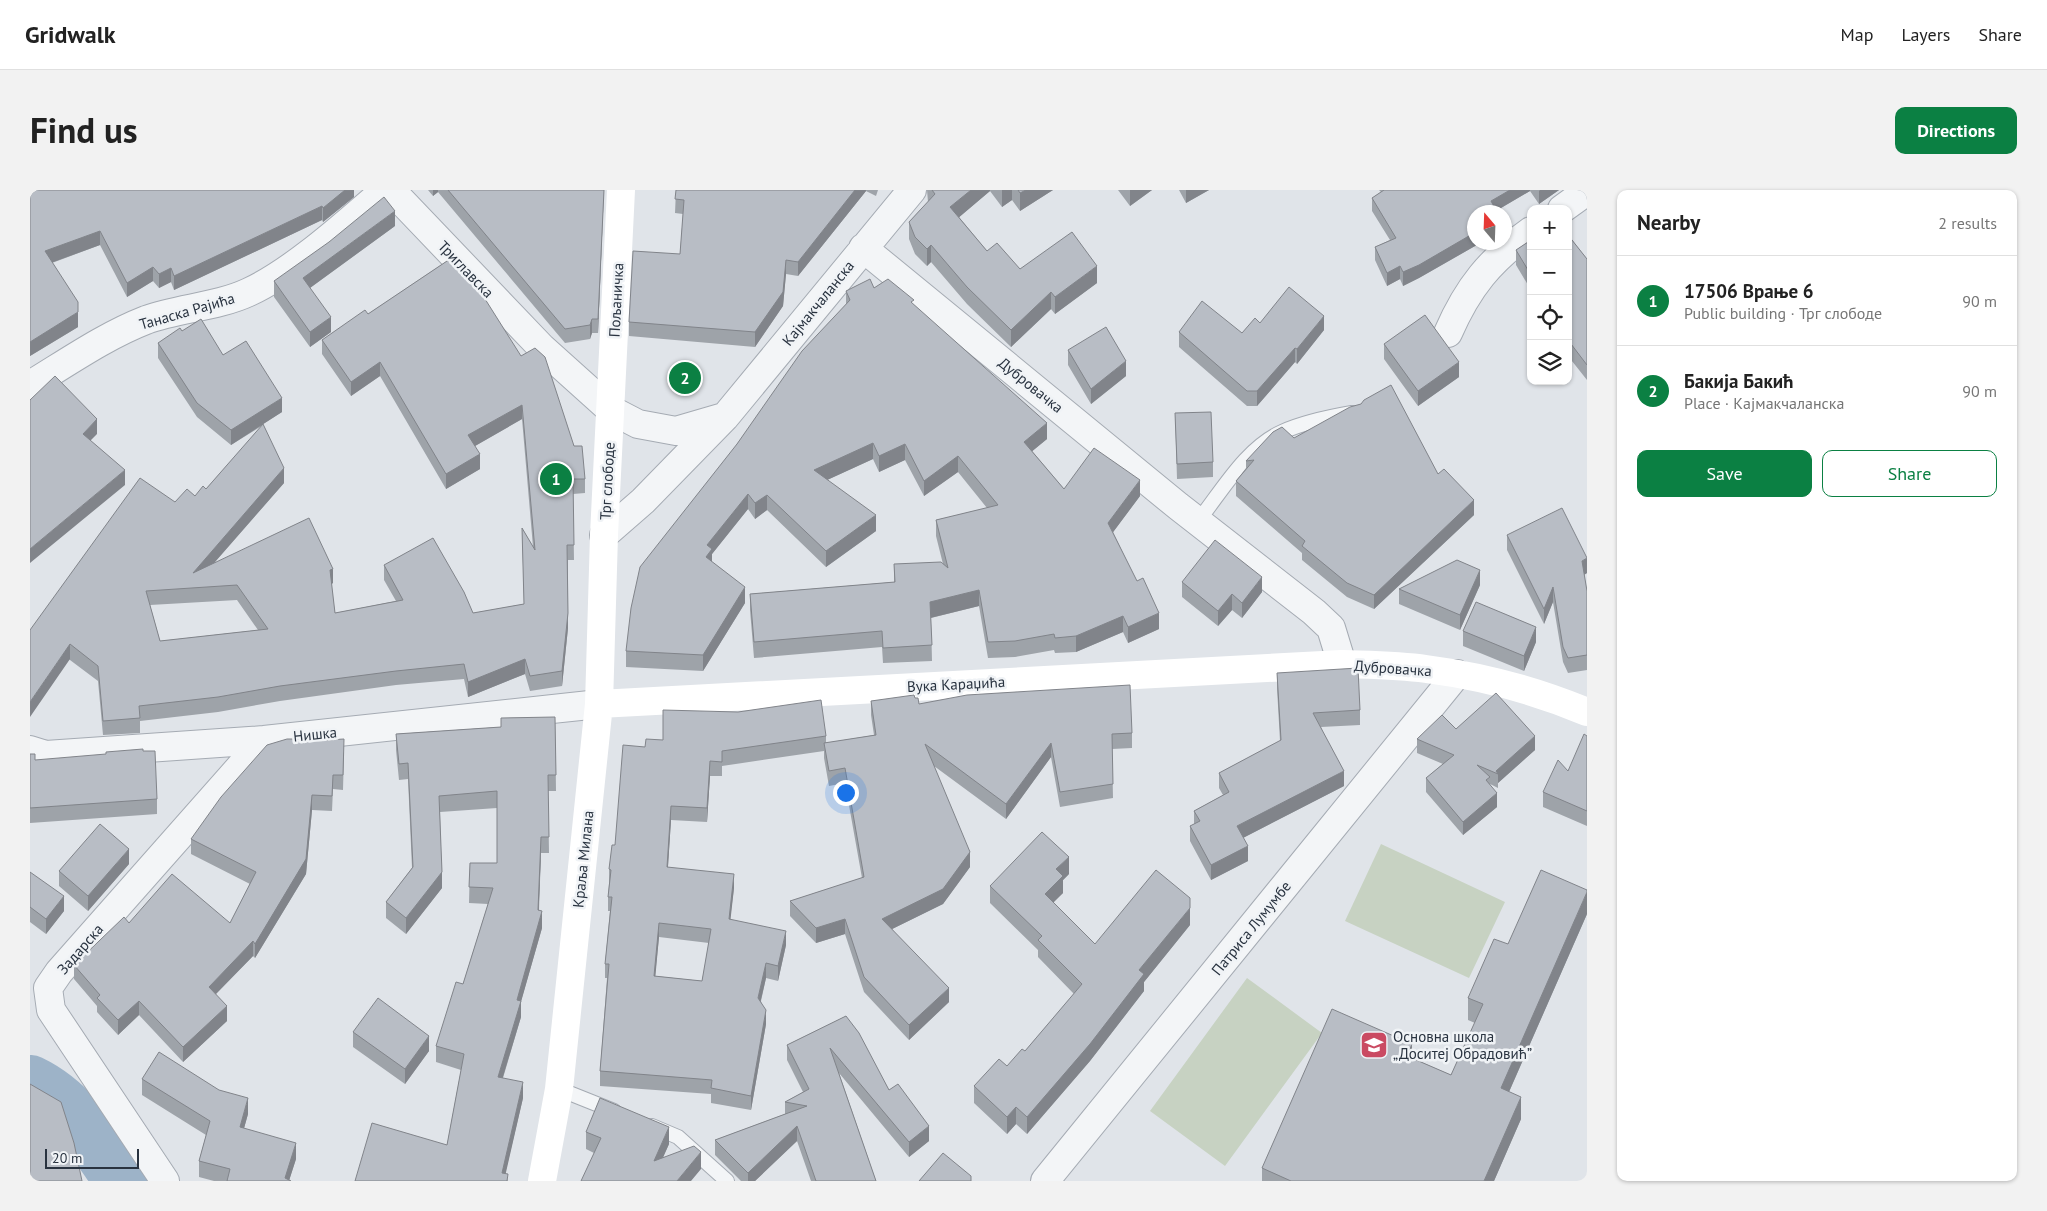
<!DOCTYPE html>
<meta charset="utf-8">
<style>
body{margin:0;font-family:"PT Sans",sans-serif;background:#f2f2f2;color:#222}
.controls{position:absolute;right:15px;top:15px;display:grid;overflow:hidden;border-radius:10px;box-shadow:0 1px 4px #0004}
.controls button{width:45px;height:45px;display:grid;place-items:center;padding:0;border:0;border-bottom:1px solid #e0e0e0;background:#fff;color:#222;font:25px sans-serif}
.compass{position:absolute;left:1437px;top:15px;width:45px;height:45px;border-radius:50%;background:#fff;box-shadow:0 1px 4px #0004;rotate:341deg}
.scale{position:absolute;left:15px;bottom:12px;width:94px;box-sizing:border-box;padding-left:5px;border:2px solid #293340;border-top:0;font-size:14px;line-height:18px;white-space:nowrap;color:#293340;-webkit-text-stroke:4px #f0f3f6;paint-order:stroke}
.you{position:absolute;left:815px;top:602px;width:18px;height:18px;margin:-12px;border:4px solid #fff;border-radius:50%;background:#1a73e8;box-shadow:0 0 0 8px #1a73e833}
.badge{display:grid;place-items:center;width:32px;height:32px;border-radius:50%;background:#0b8043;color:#fff;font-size:16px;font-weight:700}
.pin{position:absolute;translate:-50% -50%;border:2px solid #fff;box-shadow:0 1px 5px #0006}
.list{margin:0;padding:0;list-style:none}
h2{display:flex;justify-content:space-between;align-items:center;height:65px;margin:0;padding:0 20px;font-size:21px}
h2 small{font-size:16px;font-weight:400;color:#767676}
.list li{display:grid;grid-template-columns:32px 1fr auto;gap:15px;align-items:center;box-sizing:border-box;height:90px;padding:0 20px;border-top:1px solid #e0e0e0}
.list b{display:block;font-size:19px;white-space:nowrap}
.list p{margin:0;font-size:16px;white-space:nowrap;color:#767676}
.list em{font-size:16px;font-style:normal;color:#767676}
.actions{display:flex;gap:10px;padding:15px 20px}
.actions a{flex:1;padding:11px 0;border:1px solid #0b8043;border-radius:10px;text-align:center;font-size:18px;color:#0b8043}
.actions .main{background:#0b8043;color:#fff}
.icon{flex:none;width:28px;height:28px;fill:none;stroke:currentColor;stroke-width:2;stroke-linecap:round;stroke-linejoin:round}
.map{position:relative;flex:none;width:1557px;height:991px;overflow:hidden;border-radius:10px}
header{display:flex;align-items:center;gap:30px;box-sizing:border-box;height:70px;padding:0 25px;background:#fff;border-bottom:1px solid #e0e0e0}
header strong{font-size:24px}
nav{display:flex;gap:28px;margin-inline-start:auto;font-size:18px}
.intro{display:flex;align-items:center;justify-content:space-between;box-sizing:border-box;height:120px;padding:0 30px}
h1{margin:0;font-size:35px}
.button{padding:12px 22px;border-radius:10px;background:#0b8043;color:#fff;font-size:18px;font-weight:700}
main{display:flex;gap:30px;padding:0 30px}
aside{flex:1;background:#fff;border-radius:10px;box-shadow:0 1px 4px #0004}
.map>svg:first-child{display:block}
.garden{fill:#c7d2c2}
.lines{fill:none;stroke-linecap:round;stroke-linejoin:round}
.river{stroke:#9db3c8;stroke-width:56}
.lane-casing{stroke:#a5abb3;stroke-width:16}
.street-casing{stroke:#a5abb3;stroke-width:30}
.lane{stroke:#f3f5f7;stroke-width:14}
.street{stroke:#f3f5f7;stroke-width:28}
.secondary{stroke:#fff;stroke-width:28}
.wall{fill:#9ea3a9;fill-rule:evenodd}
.shaded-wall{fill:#81848a}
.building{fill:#b8bdc5;stroke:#81848a;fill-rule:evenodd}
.labels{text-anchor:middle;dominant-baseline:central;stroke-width:5;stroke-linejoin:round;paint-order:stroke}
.street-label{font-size:15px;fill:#293340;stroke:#f0f3f6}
.poi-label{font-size:15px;fill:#293340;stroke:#f0f3f6;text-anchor:start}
</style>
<header>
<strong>Gridwalk</strong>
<nav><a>Map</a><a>Layers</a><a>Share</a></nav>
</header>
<div class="intro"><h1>Find us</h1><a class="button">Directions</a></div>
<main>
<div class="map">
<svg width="1557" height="991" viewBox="0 0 1557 991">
<rect width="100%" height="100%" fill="#e0e4e9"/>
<path class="garden" d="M1351 654 1475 712 1439 788 1315 731Z
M1217 788 1292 843 1195 976 1120 921Z"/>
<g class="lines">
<path class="river" d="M0 893C42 913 67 954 92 991"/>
<g class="lane-casing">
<path id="lane" d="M1168 331C1192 301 1216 258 1252 242 1274 232 1299 227 1322 223
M529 899 584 921
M622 936 648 947 697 991"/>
</g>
<g class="street-casing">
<path id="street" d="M361 0 512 158 581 220 608 234 646 241 694 227
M1532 19 1557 1
M833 58 1148 316 1284 422 1301 438 1312 474
M1418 143C1438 97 1460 70 1501 41
M0 195C38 172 75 146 116 130 149 118 187 117 219 102 264 81 317 33 355 0
M574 345 613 311 695 227 882 0
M0 560 16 565 234 550 569 514
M135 991 21 820 18 798 29 782 234 550
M1015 991 1427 484"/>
</g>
<use href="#lane" class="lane"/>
<use href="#street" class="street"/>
<path class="secondary" d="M569 514 1312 474C1340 475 1368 475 1396 479 1450 486 1507 501 1557 522
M512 991 529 899 569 514 574 345 591 0"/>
</g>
<path class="wall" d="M0 0H324V7L293 32 292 30 144 100 141 92 129 98 123 91 97 107 70 55 22 73 48 137 0 166Z
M398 0H574L568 143H562L560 149 535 153 408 2 403 6Z
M646 0H848L846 6 836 1 768 86 756 84 753 116 725 157 599 146V132L650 64 653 24 645 23Z
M897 0H1023L990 21 982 10 972 17 960 1 929 27 957 61 990 79 1067 93 1025 124 1021 119 981 157 937 114 901 72 897 76 885 64 879 49V32L898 12Z
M1088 0H1122L1100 16Z
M1149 0H1179L1156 13Z
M1349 0H1529L1509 14 1500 1 1466 21 1444 52H1452L1389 88 1373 96 1370 89 1357 96 1345 70V57L1360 50 1342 21V8L1351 2Z
M365 36 280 98 301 142 280 157 244 107V91Z
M1538 45 1557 69V190L1538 166Z
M1501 50V100L1486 75V60Z
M420 69 544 256 555 289V303L543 304 544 370H538V438L532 496 500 501 495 484 438 507 434 489 366 495 250 511 188 522 110 531V543L73 545 68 491 0 440 145 312 165 306 176 299 233 235 201 255 167 227 128 168V153L152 141 193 165 252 222 233 234 254 293 185 372 303 393 301 394 305 423 366 411 354 390V375L443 423 494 414 492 338 503 357 492 229 445 256 450 279 416 299 350 186 321 206 292 164V150L338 124ZM207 410 228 440 130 451 120 415Z
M844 98 884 115 1017 249 1002 261 1034 299 1110 306 1083 342 1129 439 1098 453 1093 442 1046 462 1025 463 1024 460 985 467 958 468 949 416 901 428 902 471 853 473 852 457 724 468 720 420V404L864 392V374H913L906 346V330L957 318 928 282 894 306 875 270 849 282 843 269 797 290 846 341 796 377 737 320 725 329 718 319 682 364V372L715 413 673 481 596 477V461L707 254 816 115V101Z
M1230 133 1294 140 1267 174 1265 172 1227 216H1217L1149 157V142L1212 143Z
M1354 154 1429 187 1388 216 1354 169Z
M1038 160 1096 186 1061 214 1038 175Z
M1145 223 1183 272V287L1147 289Z
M1264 248 1408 284 1444 325 1344 419 1317 407 1272 370V363L1206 306V291L1216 278V271Z
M1477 345 1557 383 1554 385 1557 401V480L1538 483 1533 472 1523 412 1514 434 1477 360Z
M1152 392 1232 402 1212 428 1202 420 1188 436 1152 407Z
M1450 395 1430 440 1369 414V399Z
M1433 441 1506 452 1494 481 1433 456Z
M1247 483 1330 520V535L1291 537 1314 596 1213 648 1218 671 1181 690 1160 651V636L1164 634V621L1193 605 1189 598V583L1250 551 1247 498Z
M885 508 889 514 1102 543V558L1082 559 1083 608 1030 617 1021 567 976 629 904 576 940 677 913 714 862 739 919 812 879 850 834 802 815 744 786 753 760 726V711L832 688 815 593 799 596 794 568V561L692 576V586H680L677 632 641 630 638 677 704 698 700 729 756 755 748 791 736 788 731 811 736 834 721 920 681 913V904L570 896V881L577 788H575V774L580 721H578V707L579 694V679L585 655 615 557 633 550 796 546V553L844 545 841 525V511ZM629 747 679 753 672 791 625 786Z
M525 527 526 601H518L519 663H511L509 720 512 738 491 811V827L473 888 493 908 475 984 478 991 417 955 431 880 406 872V856L433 794 458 714 439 713 440 673H467V618L410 622 412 698 376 744 356 728V712L382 678 378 589 369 590 366 560V544L471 537Z
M1426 539 1505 560 1468 593V598L1460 594 1467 617 1433 645 1396 602V588L1413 574 1387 563V549Z
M1557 546V636L1513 617V602L1538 581Z
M280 551 314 563 313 600 303 599 302 621 282 620 276 684 225 768 223 766 186 804 197 831 153 872 109 825 88 845 67 822V816L44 789V775L99 733H200L220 694 161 664V649Z
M0 564 5 570 127 609V624L0 633Z
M99 674 58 721 29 696V681Z
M0 682 34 721 16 744 0 732Z
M1039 684 1033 690V703L1023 712 1065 754 1160 735 1114 792V801L1060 871 997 944 986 934 977 944 944 913V896L977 876 995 861 1044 804 1008 767V760L960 713V696Z
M1557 724 1479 902 1491 929 1464 991H1232V978L1382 868 1421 885 1445 833 1438 830V808L1478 754Z
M816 826 859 900 899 951 879 967 809 883 846 991H781L767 951 725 991H711L685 965V950L755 924V912L773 902 757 870V855Z
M323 842 399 861 375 894 323 857Z
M112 889 218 924 214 938 266 969 259 990 261 991H184L169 987V971L176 945 112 905Z
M556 942 639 954 633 967 671 979 564 963 556 959Z"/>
<path class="shaded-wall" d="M315 0H324V7L293 32V18Z
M403 0H408V2L403 6Z
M574 0 568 143V129Z
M825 0H836V1L768 86V72Z
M941 0H960V1L920 35V17Z
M972 0H982V10L972 17Z
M996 0H1023L990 21V3Z
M1100 0H1122L1100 16Z
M1156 0H1179L1156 13Z
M1480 0H1500V1L1464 22 1461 11Z
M1510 0H1529L1509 14V1Z
M292 16V30L144 100V86Z
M365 21V36L273 103V88Z
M70 41V55L15 75V61Z
M1444 43V52H1452L1389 88 1373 96V82Z
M901 55V72L897 76V59Z
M756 70V84L753 116 725 157V142Z
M1067 76V93L1025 124V107Z
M1370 76V89L1357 96V83Z
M123 77V91L97 107V93Z
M141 78V92L129 98V84Z
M1021 102V119L981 157V140Z
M48 122V137L0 166V152Z
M1294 126V140L1267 174V159Z
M301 127V142L280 157V142Z
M562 129V143L560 149V135Z
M1265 158V172L1227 216V201Z
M1096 171V186L1061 214V199Z
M350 172V186L321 206V192Z
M1429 172V187L1388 216V201Z
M252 208V222L201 255V240Z
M492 215V229L438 260V245Z
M67 229V244L53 258V244Z
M1017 233V249L994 268V252Z
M843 253V269L784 296V280Z
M875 254V270L849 282V266Z
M450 264V279L416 299V284Z
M928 266V282L894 306V291Z
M254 278V293L163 397V383Z
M95 280V295L0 373V359Z
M1110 290V306L1078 349V333Z
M718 304V319L682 364V375L676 367 677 355Z
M737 305V320L725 329V313Z
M1444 310V325L1344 419V405Z
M846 325V341L796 377V361Z
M1557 368V383L1552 386V371Z
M303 379V393L300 395V380Z
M1450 380V395L1430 440V425Z
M1232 387V402L1212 428V413Z
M715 397V413L673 481V465Z
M1523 397V412L1514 434V419Z
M949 400V416L900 428V412Z
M1202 404V420L1188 436V421Z
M538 423V438L532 496V481Z
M1129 423V439L1098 453V437Z
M1093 426V442L1046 462V446Z
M1506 437V452L1494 481V466Z
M40 454V469L0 527V512Z
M495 469V484L438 507V492Z
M1505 546V560L1468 593V584L1466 581Z
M1021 553V567L976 629V614Z
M680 571V586L677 632V618Z
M1314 581V596L1207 651V636Z
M1467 603V617L1433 645V632Z
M282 605V620L276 684 225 768V754Z
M641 616V630L637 691V677Z
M511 647V663L508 736V720Z
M1218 656V671L1181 690V675Z
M99 659V674L58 721V706Z
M940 662V677L913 714 852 744V729Z
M1039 667V684L1033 690V703L1015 721V704L1026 679Z
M412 682V698L376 744V728Z
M704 684V698L699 743V729Z
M1557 702V724L1471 920V898Z
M34 706V721L16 744V729Z
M1160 718V735L1114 792V801L1060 871 997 944V927L1109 780Z
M512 721V738L487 826V810Z
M815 729V744L786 753V738Z
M629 733V747L624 801V786Z
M756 741V755L748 791V776Z
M223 751V766L179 811V797Z
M736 773V788L728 822V808Z
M919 798V812L879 850V835Z
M109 811V825L88 845V830Z
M491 811V827L468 903V887Z
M197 816V831L153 872V857Z
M736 820V834L721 920V906Z
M399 846V861L375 894V879Z
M1382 854V876L1377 866Z
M493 892V908L474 991 472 983Z
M1491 907V929L1464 991H1454Z
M218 908V924L210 953V937Z
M986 917V934L977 944V927Z
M767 936V951L725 991H718V983Z
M899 936V951L879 967V952Z
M639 937V954L624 988V971Z
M266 953V969L259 991 255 988Z
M671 962V979L661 991H647Z"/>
<path class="building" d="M0 0H315L293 18 292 16 144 86 141 78 129 84 123 77 97 93 70 41 15 61 48 112V122L0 152Z
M418 0H574L568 129H562L560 135 535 139Z
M646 0H825L768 72 756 70 753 102 725 142 599 132 603 61 650 64 654 10 645 9Z
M902 0H941L920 17 957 61 967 53 990 79 1042 42 1067 76 1025 107 1021 102 981 140 937 97 901 55 897 59 885 47 879 32 905 4Z
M988 0H996L990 3Z
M1354 0H1480L1461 11 1467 22H1444V43L1389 75 1373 82 1370 76 1357 83 1345 57 1366 48 1342 8Z
M354 7 365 21 273 88 301 127 280 142 244 91 299 52Z
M1538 45 1557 69V175L1538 150Z
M1501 50V85L1486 60Z
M420 69 450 101 491 166 505 158 515 167 544 256H552L555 289H543L544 355H537L538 423 532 481 500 486 495 469 438 492 434 474 366 481 250 496 188 507 109 516 110 528 73 531 68 476 40 454 0 512V440L110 288 145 312 157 299 165 306 173 296 176 299 233 234 254 278 163 383 279 328 303 379 300 380 305 423 373 410 354 375 403 348 434 402 443 423 494 414 492 338 505 360 492 215 438 245 450 264 416 284 350 172 321 192 292 150 335 120 338 124ZM207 395 238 439 130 451 116 401Z
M840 89 844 98 858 89 884 110 881 112 1017 233 994 252 1034 299 1064 258 1110 290 1078 333 1107 391 1113 388 1129 423 1098 437 1093 426 1046 446 1025 448 1024 444 985 451 958 452 949 400 900 412 902 455 853 458 852 441 724 452 720 404 865 392 864 374 911 372 918 378 906 330 968 315 928 266 894 291 875 254 849 266 843 253 784 280 846 325 796 361 737 305 725 313 718 304 677 355 682 359 676 367 715 397 673 465 596 461 601 418 610 377 707 254 772 161 820 110 816 101Z
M1259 97 1294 126 1267 159 1265 158 1227 201H1217L1149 142 1172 111 1212 143 1225 128 1230 133Z
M1395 125 1429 172 1388 201 1354 154Z
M171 129 193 165 216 151 252 208 201 240 167 213 128 153 150 138 152 141Z
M1076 137 1096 171 1061 199 1038 160Z
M25 186 67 229 53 244 95 280 0 359V210Z
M1361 195 1408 284 1414 279 1444 310 1344 405 1317 393 1272 356 1275 351 1206 291 1224 270 1216 271 1243 242 1252 237 1264 248 1320 217 1331 214 1334 210Z
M1181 222 1183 272 1147 274 1145 223Z
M1532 318 1557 368 1552 371 1557 401V465L1538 468 1533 457 1523 397 1514 419 1477 345Z
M1185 350 1232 387 1212 413 1202 404 1188 421 1152 392Z
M1427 370 1450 380 1430 425 1369 399Z
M1446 412 1506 437 1494 466 1433 441Z
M1328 478 1330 520 1283 523 1314 581 1207 636 1218 656 1181 675 1160 636 1170 631 1164 621 1199 602 1189 583 1251 550 1247 483Z
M1100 495 1102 543 1082 544 1083 594 1030 602 1021 553 976 614 895 554 940 662 913 699 852 729 919 798 879 835 834 787 815 729 786 738 760 711 834 687 815 578 799 581 794 553 846 545 841 511 884 505 885 508H888L889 514 937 505Z
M1466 503 1505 546 1466 581 1468 584 1447 575 1460 587 1456 590 1467 603 1433 632 1396 588 1424 565 1387 549 1412 525 1426 539Z
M791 510 796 546 692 561V572L680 571 677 618 641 616 637 677 704 684 699 729 756 741 748 776 736 773 728 808 736 820 721 906 681 898 682 890 570 881 579 774H575L582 707H578L581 680 579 679 582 655H585L593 555 615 557 616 549 633 550V520L708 522ZM629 733 681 739 672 791 624 786Z
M525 527 526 585H518L519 647H511L508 720 512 721 487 810 491 811 468 887 493 892 472 983 478 984 477 991H325L342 933 417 955 434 864 406 856 426 792 433 794 463 698 439 697 440 673H467V601L409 606 412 682 376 728 356 712 383 677 378 573 369 574 366 544 471 537V528Z
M1554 544 1557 546V621L1513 602 1528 570 1538 581Z
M257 549H280V551L314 549 313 585H303L302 606 282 605 276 669 225 754 223 751 179 797 197 816 153 857 109 811 88 830 67 808 70 805 44 775 94 727 99 733 142 684 200 733 226 682 161 649 191 607 237 555Z
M113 559V561H125L127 609 0 618V564H5V570L76 564V562Z
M70 634 99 659 58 706 29 681Z
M1012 642 1039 667 1026 679 1033 686 1015 704 1065 754 1126 680 1160 708V718L1109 780 1114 784 1060 854 997 927 986 917 977 927 944 896 969 869 977 876 992 859 995 861 1052 794 1008 750 1012 746 960 696Z
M1511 680 1557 700V702L1471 898 1491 907 1454 991H1261L1232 978 1302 819 1382 854 1377 866 1421 885 1453 814 1438 808 1464 749 1478 754Z
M0 682 34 706 16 729 0 717Z
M348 808 399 846 375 879 323 842Z
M816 826 829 843 859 900 868 894 899 936 879 952 800 858 846 991H786L767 936 718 983 685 950 777 916 755 912 779 899 757 855Z
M129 862 189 900 218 908 210 937 266 953 255 988 261 991H197L200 979 169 971 180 931 112 889Z
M0 894 31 912 44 953 52 991H0Z
M570 908 639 937 624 971 664 956 671 962 647 991H551L571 948 556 942Z
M913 963 941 986V991H889Z"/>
<defs>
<g id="school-square" transform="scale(1.4375)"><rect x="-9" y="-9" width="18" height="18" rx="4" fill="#ca4a62" stroke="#f0f3f6"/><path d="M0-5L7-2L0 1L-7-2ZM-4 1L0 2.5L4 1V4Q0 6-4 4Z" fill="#fff"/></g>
</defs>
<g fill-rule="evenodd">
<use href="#school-square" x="1344" y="855"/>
</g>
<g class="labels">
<g class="street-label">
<text transform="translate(436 79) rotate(46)">Триглавска</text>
<text transform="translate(586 110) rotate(-87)">Пољаничка</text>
<text transform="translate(788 113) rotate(-51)">Кајмакчаланска</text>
<text transform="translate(157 121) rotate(-16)">Танаска Рајића</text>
<text transform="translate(1001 195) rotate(39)">Дубровачка</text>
<text transform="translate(577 291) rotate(-87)">Трг слободе</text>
<text transform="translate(1363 478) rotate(4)">Дубровачка</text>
<text transform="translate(926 494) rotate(-3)">Вука Караџића</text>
<text transform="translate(285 544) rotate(-6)">Нишка</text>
<text transform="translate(553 669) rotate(-84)">Краља Милана</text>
<text transform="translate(1221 738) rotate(-51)">Патриса Лумумбе</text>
<text transform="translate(50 759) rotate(-49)">Задарска</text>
</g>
<g class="poi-label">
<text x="1363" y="846">Основна школа<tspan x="1363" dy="17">„Доситеј Обрадовић”</tspan></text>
</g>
</g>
</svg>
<div class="controls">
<button>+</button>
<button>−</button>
<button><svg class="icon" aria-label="locate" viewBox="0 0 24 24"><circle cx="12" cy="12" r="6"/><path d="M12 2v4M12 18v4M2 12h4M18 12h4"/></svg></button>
<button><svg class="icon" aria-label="layers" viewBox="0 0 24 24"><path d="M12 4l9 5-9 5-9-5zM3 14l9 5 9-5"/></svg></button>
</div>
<svg class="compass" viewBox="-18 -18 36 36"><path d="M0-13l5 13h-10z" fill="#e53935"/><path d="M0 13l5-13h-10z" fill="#767676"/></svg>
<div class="scale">20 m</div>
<div class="you"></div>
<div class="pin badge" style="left:526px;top:289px">1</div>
<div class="pin badge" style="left:655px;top:188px">2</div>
</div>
<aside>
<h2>Nearby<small>2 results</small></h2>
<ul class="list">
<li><span class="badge">1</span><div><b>17506 Врање 6</b><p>Public building · Трг слободе</p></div><em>90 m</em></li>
<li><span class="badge">2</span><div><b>Бакија Бакић</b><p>Place · Кајмакчаланска</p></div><em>90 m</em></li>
</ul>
<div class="actions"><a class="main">Save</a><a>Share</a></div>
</aside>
</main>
